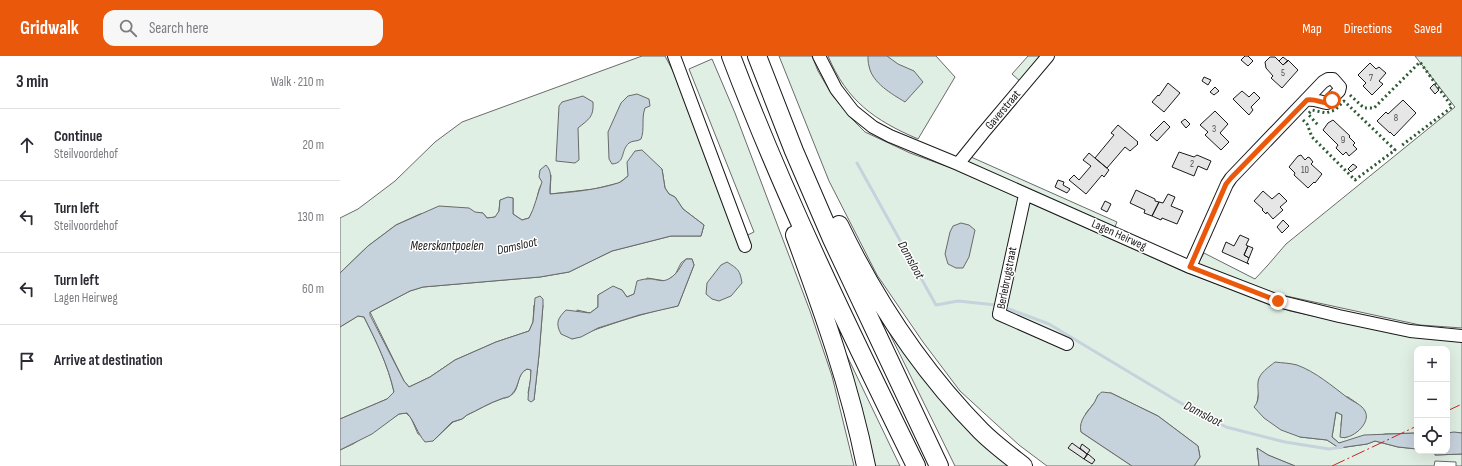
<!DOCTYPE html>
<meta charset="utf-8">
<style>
body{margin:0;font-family:"Sofia Sans Condensed",sans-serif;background:#f7f7f7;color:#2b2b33}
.controls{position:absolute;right:12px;bottom:12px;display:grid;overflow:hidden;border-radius:8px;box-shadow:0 4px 16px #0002}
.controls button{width:36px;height:36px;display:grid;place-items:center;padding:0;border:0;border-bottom:1px solid #e1e1e2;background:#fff;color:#2b2b33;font:20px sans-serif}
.stop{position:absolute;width:12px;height:12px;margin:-9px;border:3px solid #ea580c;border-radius:50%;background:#fff}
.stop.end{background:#ea580c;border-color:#fff;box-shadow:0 1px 4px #0008}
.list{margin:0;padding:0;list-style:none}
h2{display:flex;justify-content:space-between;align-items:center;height:52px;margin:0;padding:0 16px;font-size:17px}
h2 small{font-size:13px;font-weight:400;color:#7c7c81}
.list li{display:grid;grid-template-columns:26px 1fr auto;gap:12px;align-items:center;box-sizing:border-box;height:72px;padding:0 16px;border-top:1px solid #e1e1e2}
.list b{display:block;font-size:15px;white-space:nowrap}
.list p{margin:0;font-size:13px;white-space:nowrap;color:#7c7c81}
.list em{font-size:13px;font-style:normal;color:#7c7c81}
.icon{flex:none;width:22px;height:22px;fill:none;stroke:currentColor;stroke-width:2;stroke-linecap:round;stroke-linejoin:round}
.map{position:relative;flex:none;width:1122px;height:410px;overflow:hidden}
header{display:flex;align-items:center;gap:24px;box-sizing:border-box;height:56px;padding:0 20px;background:#ea580c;color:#fff}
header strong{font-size:19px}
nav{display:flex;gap:22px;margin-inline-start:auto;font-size:14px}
.search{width:280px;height:36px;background:#f7f7f7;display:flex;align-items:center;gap:10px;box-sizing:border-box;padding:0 14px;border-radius:12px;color:#7c7c81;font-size:15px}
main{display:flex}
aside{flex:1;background:#fff}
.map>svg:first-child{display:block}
.green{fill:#e0efe3;stroke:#6a6a6a;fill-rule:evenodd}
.water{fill:#c6d2dc;stroke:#6a6a6a}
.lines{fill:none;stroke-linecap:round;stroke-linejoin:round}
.stream{stroke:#c6d2dc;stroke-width:3}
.building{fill:#e6e6e6;stroke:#1a1a1a}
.minor-casing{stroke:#1a1a1a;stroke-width:14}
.highway-casing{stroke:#1a1a1a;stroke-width:20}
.minor{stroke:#fff;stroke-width:12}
.highway{stroke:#fff;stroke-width:18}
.hedge{stroke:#2b5a34;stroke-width:3;stroke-dasharray:2 3;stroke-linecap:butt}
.power{stroke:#c62828;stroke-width:1;stroke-dasharray:14 3 2 3;stroke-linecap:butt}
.route{stroke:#ea580c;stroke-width:5}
.labels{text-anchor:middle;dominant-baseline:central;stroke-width:3;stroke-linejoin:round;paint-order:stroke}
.number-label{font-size:10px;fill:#4d4d4d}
.street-label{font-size:12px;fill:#1a1a1a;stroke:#fff}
.water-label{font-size:13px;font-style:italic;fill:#1a1a1a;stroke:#fff}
</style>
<header>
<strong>Gridwalk</strong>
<div class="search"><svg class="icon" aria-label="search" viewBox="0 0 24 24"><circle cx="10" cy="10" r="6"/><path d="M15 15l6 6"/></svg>Search here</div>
<nav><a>Map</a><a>Directions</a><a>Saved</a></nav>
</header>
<main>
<aside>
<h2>3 min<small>Walk · 210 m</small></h2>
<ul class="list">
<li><svg class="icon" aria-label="ahead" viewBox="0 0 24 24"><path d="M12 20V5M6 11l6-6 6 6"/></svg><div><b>Continue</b><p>Steilvoordehof</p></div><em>20 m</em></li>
<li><svg class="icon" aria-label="left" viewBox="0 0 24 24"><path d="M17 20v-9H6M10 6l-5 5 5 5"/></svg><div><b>Turn left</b><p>Steilvoordehof</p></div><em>130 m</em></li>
<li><svg class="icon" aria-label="left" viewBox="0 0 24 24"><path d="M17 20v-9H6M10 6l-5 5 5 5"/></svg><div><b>Turn left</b><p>Lagen Heirweg</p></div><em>60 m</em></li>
<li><svg class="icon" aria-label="arrive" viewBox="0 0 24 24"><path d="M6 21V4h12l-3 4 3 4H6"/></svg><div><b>Arrive at destination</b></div></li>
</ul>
</aside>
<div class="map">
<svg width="1122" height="410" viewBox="0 0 1122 410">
<rect width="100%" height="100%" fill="#fff"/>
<path class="green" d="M302 0H325L334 17 397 184 414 176 349 13 372 3 395 57 470 255 492 320 514 410H0V394L13 388 59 358 66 357 71 362 78 378 93 385 113 366 122 363 127 359C138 354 149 347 161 343 164 342 167 342 170 340 181 334 175 318 187 313L191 314V322L188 337 194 344 199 299 203 249H194L193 266 189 275 156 286 115 304 90 321 69 331 64 325 30 256 70 235 83 231 200 221 229 216 272 195 331 180H361L364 169 343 153 335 141 329 138 325 132 322 113 288 120 279 127 254 133 210 138 211 119C196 131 200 134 195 150 194 154 191 158 189 162L182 164 173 158V142L160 144 159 155 156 161 147 162 143 157 80 158 56 169 28 190 0 217V162L18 153 55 125 95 86 122 66ZM346 203H352L354 209 338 250C312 255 286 263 260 272 250 275 242 280 232 283L237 254 250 257 258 251V239L273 231 282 234 287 241 294 238 307 222 326 225 335 219 341 207Z
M439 0H472L478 15 492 39 511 62 525 76 570 97 614 113 847 217 950 255 1053 277 1122 284V377H1107V293H1077V377L1045 378 999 387 992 381 996 356 1002 359 1001 369 1004 382 1011 379 1019 374 1018 348 1008 341 919 334 917 347 960 381 987 384 999 392 1027 388 1035 385 1058 391 1077 393V395H1095V399L1122 398V410H1116V406L1095 405 1094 410H955L928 399 917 392 919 410H854L860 401 858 390 818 360 771 337 758 339 755 346 746 357 741 376 792 410H707L679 389 620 335 583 286 537 219 489 125Z
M488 0H596L615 21 578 83C534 64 507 45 488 0Z
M688 0H703L682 27 672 18Z
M1075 0H1122V272L1080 269 937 238 858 208 864 197 915 223 928 209 946 188 1115 51Z
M631 101 777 166 774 173 625 108Z
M537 252 672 410H615Z
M18 260 24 261C36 285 48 309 54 336L47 343 0 363V271Z
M498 281 560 410H532Z"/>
<path class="water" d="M528 0H547L558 8 574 15 583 26 565 46C552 38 532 27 529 10 528 7 528 3 528 0Z
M297 38 309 43 310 50 305 52C301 63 305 73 301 83 297 86 293 84 289 87 280 95 286 107 272 108L269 103 268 76 281 47 288 40Z
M243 40 253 46C254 61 249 63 238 72L239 104 235 107 216 105 219 50 222 46Z
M302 94 322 113 325 132 329 138 335 141 343 153 364 169 361 180H331L272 195 229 216 200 221 83 231 70 235 30 256V259L64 325 69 331 90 321 115 304 156 286 189 275 193 266 195 242 200 240 203 243V249L199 299 194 344 191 346 188 344C188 334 191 325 191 314L187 313C177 318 180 330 172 338 169 342 165 341 161 343 149 347 138 354 127 359L122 363 112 366 93 385 85 386C77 377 75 366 67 357L59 358 32 378 0 394V363L47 343 54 336C48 309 36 285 24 261L18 260 0 271V217L28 190 56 169 99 150 129 152 135 156 143 157 147 162 155 161 159 155 160 144 168 141 173 142V158L182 164 189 162C195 151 197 139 202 126L199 121 200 114 206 109C214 117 209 128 210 138 233 136 256 134 278 127 282 126 285 122 288 120L287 106 295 95Z
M621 167 629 169 635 174 629 201 623 212H616L608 208 605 198 610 176 613 170Z
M346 203H352L354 209 338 250 299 259 258 272 241 281 232 283 221 278C215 267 218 262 226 254L250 257 258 251V239L273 230 282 234 287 241 294 238 297 225C300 224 304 223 307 223 318 222 322 229 333 220 339 216 341 208 346 203Z
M387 206C398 213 400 214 402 227L391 240 379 245 372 243 366 238 367 227 381 209Z
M935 306C942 307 950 307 957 309 976 316 992 330 1008 342 1014 346 1022 349 1025 355 1032 367 1011 385 1000 381L1002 359 996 356 992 381 999 387 1024 379 1077 377V393L1058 391 1035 385 1027 388 999 392 987 384 960 381 941 374 924 362 914 351C921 343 917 335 918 326 919 317 929 311 935 306Z
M762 336 771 337 818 360 858 390 860 401 854 410H792L741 376C738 364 748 356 754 347 757 342 757 339 762 336Z
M1114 376 1122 377V398L1095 399V395H1107V377Z
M917 392 928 399 955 410H919Z"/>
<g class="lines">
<path class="stream" d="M517 107 596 249 618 245 656 249
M669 253 709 268 839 346 886 371 945 386 989 393 1002 391"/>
</g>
<path class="building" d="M905 0H908L913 5 908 10 901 4Z
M930 1H935L943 9 948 4 958 14 942 32 931 22 933 20 926 12 925 6Z
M943 1 948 5 943 9 939 5Z
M1030 7 1036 13 1039 11 1046 17 1039 25 1043 28 1032 39 1023 30 1026 27 1018 19Z
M864 21 871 24 868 29 862 25Z
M828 27 840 37 824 56 812 46 818 39 819 40Z
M1094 28 1099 34 1095 38 1090 32Z
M875 31 879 35 874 39 870 36Z
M902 35 909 41 914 36 920 42 911 51 913 54 909 59 893 43Z
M1063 44 1076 57 1054 80 1050 76V77L1037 65 1046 56 1048 58Z
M875 55 888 68 880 77 889 86 881 94 865 79 868 76 860 69Z
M845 63 850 68 846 72 841 66Z
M993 64 1010 80 1009 81 1015 87 1013 89 1017 93 1009 100 1006 96 1003 99 996 92 998 89 983 74 988 67Z
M824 65 830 71 817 85 810 79Z
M778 69 798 86 797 87 798 88 790 95 785 91 767 112 755 102 774 79 771 77Z
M839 96 854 101 857 99 871 105 867 114 858 110 854 120 832 111Z
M749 97 769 114 764 121 762 119 746 138 729 124 734 119 739 124 751 110 743 104Z
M961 99 965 104 968 101 970 102 973 106 971 108 982 118 975 127 974 126 968 132 954 119 955 117 949 111 958 100Z
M1013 108 1017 111 1011 116 1008 113Z
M718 124 724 126 723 129 730 133 727 137 715 131Z
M796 134 815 143V145L819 146 812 160 804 157 805 154 790 147Z
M923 135 932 143 939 137 947 145 940 151 943 154 933 163 927 156 926 158 922 154 923 153 914 145Z
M828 138 835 141 831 150 843 155 837 168 822 162 821 164 812 160 819 146 823 147Z
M765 145 771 148 767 156 761 153Z
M943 164 949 170 942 177 937 171Z
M900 179 909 183 906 189 908 190 904 199 909 202 907 207 909 208 882 196 886 186 894 190Z
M908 190 913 192 909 202 904 199Z
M732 387 747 398 744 403 728 392Z
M742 388 750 394 747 398 740 392Z
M748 398 755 404 752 408 744 403Z"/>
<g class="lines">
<g class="minor-casing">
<path id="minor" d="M334 0 405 190
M479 0 496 33 513 55 533 71 550 80 618 108 850 211 938 245 999 260 1070 275 1122 280
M618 108 643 77 708 0
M685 139 659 258 727 288
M850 211 887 128 891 122 983 26 988 23H993L1000 31 999 35 987 47C979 46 976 43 967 44"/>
</g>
<g class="highway-casing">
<path id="highway" d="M391 0C444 140 510 276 576 410
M417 0 454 95 492 183 599 410
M499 169C536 246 581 314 641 375 654 388 669 399 683 410
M455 179C483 255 510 330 526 410"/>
</g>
<use href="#minor" class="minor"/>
<use href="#highway" class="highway"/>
<path class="hedge" d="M1010 39 1024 52H1034L1080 6 1112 51 1061 90
M963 64 967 68 972 81 1015 124 1055 94 1004 45 995 54 986 57 972 54 968 58 978 69"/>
<path class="power" d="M1107 355 1122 348
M992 410 1077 370"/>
</g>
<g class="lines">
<path class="route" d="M938 245 850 211 886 128 891 122 967 44C976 43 979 46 987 47L992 44"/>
</g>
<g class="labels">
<g class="number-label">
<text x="943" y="17">5</text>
<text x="1031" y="22">7</text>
<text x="1056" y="62">8</text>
<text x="874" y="73">3</text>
<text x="1003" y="84">9</text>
<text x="852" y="108">2</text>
<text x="965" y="114">10</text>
</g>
<g class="street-label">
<text transform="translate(663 54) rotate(-50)">Gaverstraat</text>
<text transform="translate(779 179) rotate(24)">Lagen Heirweg</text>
<text transform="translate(667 222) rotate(-79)">Berlebrugstraat</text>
</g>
<g class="water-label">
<text x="107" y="190">Meerskantpoelen</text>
<text transform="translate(177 190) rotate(-13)">Damsloot</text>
<text transform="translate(571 204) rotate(61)">Damsloot</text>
<text transform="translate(863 358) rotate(27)">Damsloot</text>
</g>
</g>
</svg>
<div class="controls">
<button>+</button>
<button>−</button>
<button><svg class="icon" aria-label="locate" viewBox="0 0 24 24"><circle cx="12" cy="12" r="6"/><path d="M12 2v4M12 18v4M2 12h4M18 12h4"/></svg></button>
</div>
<div class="stop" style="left:992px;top:44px"></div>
<div class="stop end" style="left:938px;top:245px"></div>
</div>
</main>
